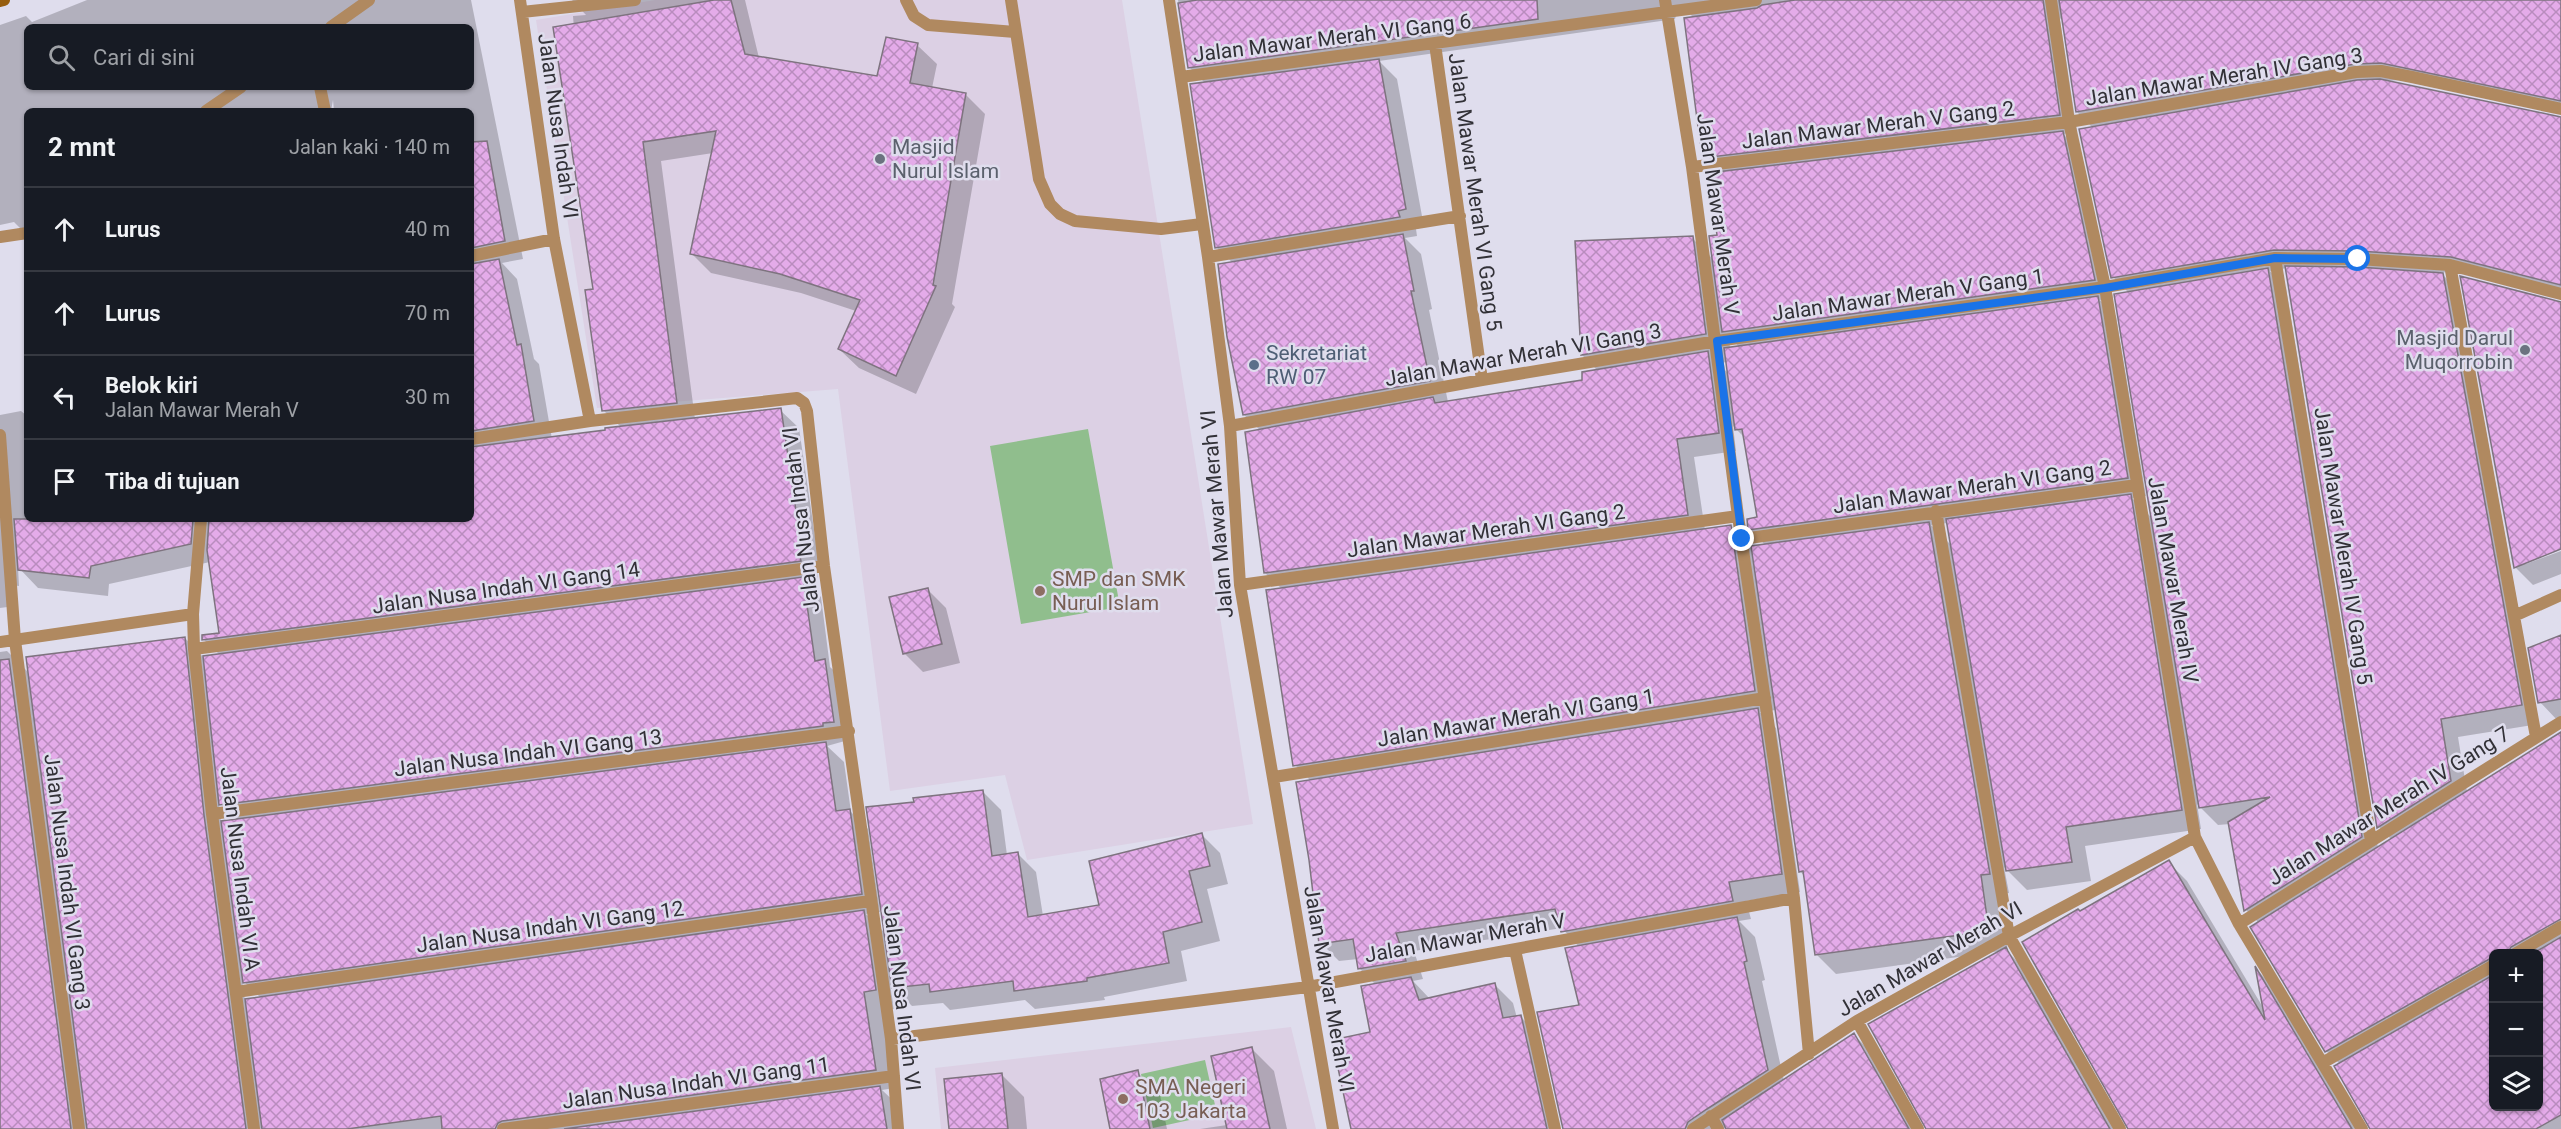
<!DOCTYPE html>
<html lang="id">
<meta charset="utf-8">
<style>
body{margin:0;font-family:Roboto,sans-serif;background:#242831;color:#f1f3f6}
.controls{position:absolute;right:18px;bottom:18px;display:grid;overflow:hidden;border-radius:9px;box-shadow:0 2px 4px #0004}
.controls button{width:54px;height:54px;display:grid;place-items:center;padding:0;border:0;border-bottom:2px solid #363941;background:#171b24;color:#f1f3f6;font:30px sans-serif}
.stop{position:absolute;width:18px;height:18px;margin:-14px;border:4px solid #1a73e8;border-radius:50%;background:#fff}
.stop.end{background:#1a73e8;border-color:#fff;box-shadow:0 2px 6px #0008}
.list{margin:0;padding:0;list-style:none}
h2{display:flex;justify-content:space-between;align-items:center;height:78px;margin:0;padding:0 24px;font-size:26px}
h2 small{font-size:20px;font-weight:400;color:#9ea1a6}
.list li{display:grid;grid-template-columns:39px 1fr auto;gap:18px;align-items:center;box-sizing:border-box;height:84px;padding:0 24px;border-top:2px solid #363941}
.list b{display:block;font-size:22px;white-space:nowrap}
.list p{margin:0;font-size:20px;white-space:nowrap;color:#9ea1a6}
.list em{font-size:20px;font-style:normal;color:#9ea1a6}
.icon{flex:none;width:33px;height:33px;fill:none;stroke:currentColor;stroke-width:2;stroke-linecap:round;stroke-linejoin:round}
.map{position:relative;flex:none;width:2561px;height:1129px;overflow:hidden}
.search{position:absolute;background:#171b24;box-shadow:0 2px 4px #0004;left:24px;top:24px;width:450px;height:66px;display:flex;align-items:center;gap:15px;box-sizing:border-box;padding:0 21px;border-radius:9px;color:#9ea1a6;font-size:22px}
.panel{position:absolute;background:#171b24;box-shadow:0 2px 4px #0004;left:24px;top:108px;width:450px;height:414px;border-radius:9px}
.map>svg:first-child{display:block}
.education{fill:#dcd0e4}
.pitch{fill:#90be8d}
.shadow{fill:#0003;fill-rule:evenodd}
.building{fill:url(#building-cross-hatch);stroke:#7e737f;stroke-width:1.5}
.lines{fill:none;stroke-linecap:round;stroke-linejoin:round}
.lane{stroke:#b08960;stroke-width:12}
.street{stroke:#b08960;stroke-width:12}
.secondary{stroke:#975e0f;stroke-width:12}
.route{stroke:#1a73e8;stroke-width:8}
.worship-dot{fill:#6b7280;stroke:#dfdded;stroke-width:2}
.service-dot{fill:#5c6f8a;stroke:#dfdded;stroke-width:2}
.education-dot{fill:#8d6e63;stroke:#dfdded;stroke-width:2}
.labels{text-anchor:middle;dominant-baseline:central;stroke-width:5;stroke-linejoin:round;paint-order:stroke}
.street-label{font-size:21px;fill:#323137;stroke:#dfdded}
.worship-label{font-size:21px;fill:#5b616d;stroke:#dfdded;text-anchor:start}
.service-label{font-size:21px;fill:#4e5e75;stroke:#dfdded;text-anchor:start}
.education-label{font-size:21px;fill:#785e54;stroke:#dfdded;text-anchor:start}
</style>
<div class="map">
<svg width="2561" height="1129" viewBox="0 0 2561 1129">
<defs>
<pattern id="building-cross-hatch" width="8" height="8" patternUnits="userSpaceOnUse" patternTransform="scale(1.5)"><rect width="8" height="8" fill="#e4abe9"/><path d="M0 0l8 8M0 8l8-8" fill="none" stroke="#b98cbe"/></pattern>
</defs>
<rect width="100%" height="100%" fill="#dfdded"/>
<path class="education" d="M655 0H1122L1253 824 1027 860 1005 775 890 791 838 389 597 408 536 20Z
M1291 1027 1316 1129H941L935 1068Z"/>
<path class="pitch" d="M1088 429 1120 607 1021 624 990 446Z
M1205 1060 1217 1114 1153 1128 1141 1074Z"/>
<path class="shadow" d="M87 0H471L523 259 502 263 517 279 534 359 539 364 552 439 607 432 621 427 604 411 573 16 586 15 572 0H745L759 58 879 78 917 45 937 64 932 88 965 94 985 114 952 304 955 307 916 394 859 368 839 349 856 311 801 293 711 273 692 254 713 153 661 161 695 419 780 410 799 428 820 570 817 571 818 579 805 581 821 597 830 667 843 679 852 739 827 746 844 762 851 812 868 829 880 912 866 914 886 934 916 803 982 791 1001 810 1007 855 1017 853 1036 872 1043 916 1100 907 1201 834 1220 853 1228 884 1207 889 1220 941 1181 951 1187 981 1104 997 1105 1000 1035 1009 1025 1000 950 1010 943 1003 912 1006 890 984 894 1009 882 1010 894 1088 882 1090 899 1106 902 1129H0V652L7 651 29 673 185 638 204 658 220 655 203 639 220 634 210 562 109 584 108 596 38 588 18 567 19 586 12 585 15 606 0 608V415L21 411 27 416V519H471V111H334L333 100 331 111H27V232H24L14 222 0 225V25L26 16 32 22ZM27 27H471V87H27ZM219 802 232 815 237 821 221 823ZM242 980 261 998 245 1001Z
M1178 0H2561V114L2400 80 2386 81 2561 118V299L2471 274 2440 272 2461 293 2539 724 2458 737 2467 792 2561 734V1129H2371L2340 1064 2326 1051 2259 923 2246 910 2230 824 2218 825 2197 804 2201 829 2085 846 2091 881 2027 890 2004 867 2009 893 2000 894 2008 952 2024 968 2117 1129H1927L2001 951 1836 974 1816 954 1805 877 1800 871 1776 710 1760 712 1776 728 1800 892 1746 901 1751 919 1739 921 1755 937 1765 980 1762 981 1784 1081 1854 1035 1872 1053 1915 1129H1728L1729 1126 1724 1129H1564L1581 1006 1579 947 1562 928 1414 951 1423 979 1413 981 1430 999 1494 984 1513 1003 1517 1018 1521 1017 1539 1035 1560 1129H1353L1371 1033 1376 985 1360 969 1358 959 1339 961 1321 943 1311 781 1295 765 1282 589 1265 573 1260 430 1244 415 1233 263 1216 247 1206 84 1189 67ZM1687 11 1694 18 1703 157 1720 173 1719 237 1714 260 1692 238 1582 355 1598 371 1584 381 1448 402 1429 310 1432 309 1421 254 1405 238 1417 236 1416 229 1424 227 1397 79 1379 61 1675 19 1677 12ZM2063 13 2077 112 2093 128 2113 277 2129 293 2153 519 2132 498 2146 496 2116 316 2100 300 2113 298 2081 151 2063 134 2077 132 2060 20ZM2287 268 2379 827 2392 840 2378 848 2286 288 2270 271ZM1729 336 1740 348 1730 349ZM1728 362 1729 374 1718 363ZM1733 426 1745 438 1759 518 1750 529 1766 546 1750 548 1730 527 1705 530 1694 457 1736 451ZM1948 523 1952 546 1931 525ZM2494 954H2538V1106H2494Z
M2561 303V548L2526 561V564L2561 551V574L2533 585 2515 567Z
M927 589 946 608 960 663 923 672 904 653Z
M2561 637V720L2558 721 2540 702Z
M2168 862 2187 881 2264 1009 2257 970 2273 986 2358 1129H2129L2079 913Z
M1251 1048 1274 1071 1287 1129H1200L1227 1125Z
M1137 1072 1160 1095 1167 1129H1110Z
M1001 1074 1024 1097 1027 1129H951Z"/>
<path class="building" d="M714 0H731L745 54 877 76 886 37 918 43 910 83 966 93 933 285 936 286 896 376 838 349 860 300 780 274 690 254 716 131 643 142 677 403 602 411 585 290 593 289 553 27Z
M1197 0H1537L1538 19 1188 68 1178 3Z
M1795 0H2043L2060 115 1702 158 1684 18 1757 8 1762 5Z
M2059 0H2561V101L2381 63 2355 64 2076 112Z
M1379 59 1406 209 1398 211 1400 217 1215 248 1190 84Z
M2380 79 2561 117V285L2451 257 2358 251 2274 250 2111 278 2079 129 2357 80Z
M2063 131 2095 280 1722 332 1709 236 1717 235 1708 173Z
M487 141 505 241 471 248V142Z
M1403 234 1414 291H1411L1430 381 1243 415 1227 337 1218 264Z
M1693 236 1706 334 1581 355 1575 241Z
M499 259 517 345 521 344 534 421 471 431V264Z
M2285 266 2358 267 2443 273 2522 705 2441 719 2451 781 2377 828Z
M2268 268 2362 837 2244 911 2228 822 2270 797 2199 808 2114 294Z
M2460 276 2561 302V549L2514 568Z
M2098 296 2128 478 1748 530 1747 519 1757 517 1742 429 1735 430 1724 348Z
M1708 351 1719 433 1677 439 1688 515 1264 573 1245 432 1433 397 1435 403 1582 380V372Z
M781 408 802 552H799L801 561 202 640V635L219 633 207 550 209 519H471V447L605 430V428Z
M2131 494 2182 810 2066 827 2072 862 2006 871 1946 519Z
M14 519H193L191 544 91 566 89 578 18 570Z
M1929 522 1990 874 1981 875 1989 931 1815 955 1803 871 1799 872 1751 546Z
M1731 525 1755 691 1293 766 1266 590Z
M803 577 815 661 825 659 834 722 823 723V726L219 805 203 656Z
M928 588 942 644 903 654 889 597Z
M2561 635V699L2538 703 2528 648Z
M185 637 204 815 246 1129H87L26 657Z
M9 659 71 1129H0V660Z
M1758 708 1782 874 1729 882 1733 901 1561 932 1555 909 1396 933 1406 961 1358 969 1353 939 1319 944 1309 860 1296 782Z
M2561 732V919L2511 947 2507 954H2493V957L2325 1052 2250 927Z
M826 742 836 811 850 809 862 894 243 983 221 821Z
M983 790 992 856 1018 852 1028 917 1099 905 1089 861 1202 833 1210 866 1189 871 1202 922 1163 932 1169 963 1087 978V981L1014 991 1013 981 930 992 929 984 892 988 866 807 914 802 913 798Z
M2169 860 2265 1020 2255 966 2352 1129H2128L2022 942 2078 909 2080 911Z
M864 910 876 990 864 992 876 1070 502 1121 498 1123 495 1129H442L441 1116 347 1129H262L245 999Z
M1737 917 1747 961 1744 962 1768 1070 1707 1109 1688 1122 1685 1129H1563L1537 1012 1579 1005 1565 948Z
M2561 937V1115L2536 1129H2370L2334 1066 2493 975V1107H2538V954H2532Z
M2006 947 2008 951 2110 1129H1926L1868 1024Z
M1411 977 1419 1000 1495 983 1503 1018 1521 1015 1547 1129H1351L1332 1040 1370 1032 1361 986Z
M1854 1033 1909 1129H1726L1722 1120Z
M1252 1047 1270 1129H1227L1211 1056Z
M1138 1070 1150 1129H1110L1100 1079Z
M1002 1073 1008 1129H949L944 1079Z
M880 1086 887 1129H564Z"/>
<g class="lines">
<path class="lane" d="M906 0 914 16 928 25 1015 32
M1011 0 1039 179 1050 204 1060 214 1075 221 1161 229 1202 224"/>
<path class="street" d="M520 0 554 239 590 421 797 398 804 403 807 411 824 566 891 1039 898 1129
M1169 0 1208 257 1230 426 1240 585 1333 1129
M1665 0 1692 167 1738 516 1794 898 1809 1054
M2051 0 2069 122 2105 287 2195 837 2239 924 2362 1129
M522 12 635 0
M331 27 369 0
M1435 44 1482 380
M1181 77 1756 0
M320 87 325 111
M206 111 241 87
M1692 167 2069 122 2356 72 2381 71 2412 77 2561 109
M0 237 27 233
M471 256 554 239
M1208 257 1460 216
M2275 258 2371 841
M2450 265 2536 737
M1230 426 1482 380 1717 341 2105 287 2275 258 2358 259 2450 265 2561 294
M0 435 15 640 79 1129
M471 439 590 421
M1936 511 2009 936 2120 1129
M201 519 193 614 194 649 212 814 254 1129
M1742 539 2137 485
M1240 585 1738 516
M2514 616 2561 595
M0 642 193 614
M194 649 824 566
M1274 777 1765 698
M212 814 849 731
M2239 924 2561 722
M1515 950 1555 1129
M2515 954 2561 927
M236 992 870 901
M1857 1021 1918 1129
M891 1039 1308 987 1794 898
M2324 1062 2494 965
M1711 1116 1718 1129
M503 1129 894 1076
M1693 1129 1857 1021 2009 936 2195 837"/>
<path class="secondary" d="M0 1 4 0"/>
</g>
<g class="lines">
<path class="route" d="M1742 539 1717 341 2105 288 2275 258 2358 259"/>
</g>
<g class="worship-dot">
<circle cx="880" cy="159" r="6"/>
<circle cx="2525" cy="350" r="6"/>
</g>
<circle class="service-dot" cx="1254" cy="365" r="6"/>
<g class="education-dot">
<circle cx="1040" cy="591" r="6"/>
<circle cx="1123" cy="1099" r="6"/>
</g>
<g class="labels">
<g class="street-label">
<text transform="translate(1332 38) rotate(-7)">Jalan Mawar Merah VI Gang 6</text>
<text transform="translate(2224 77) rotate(-9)">Jalan Mawar Merah IV Gang 3</text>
<text transform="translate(1878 125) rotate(-7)">Jalan Mawar Merah V Gang 2</text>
<text transform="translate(558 126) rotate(82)">Jalan Nusa Indah VI</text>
<text transform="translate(1475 192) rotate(82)">Jalan Mawar Merah VI Gang 5</text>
<text transform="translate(1718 214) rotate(82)">Jalan Mawar Merah V</text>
<text transform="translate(1908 295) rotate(-8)">Jalan Mawar Merah V Gang 1</text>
<text transform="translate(1523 355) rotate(-10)">Jalan Mawar Merah VI Gang 3</text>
<text transform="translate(1972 487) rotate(-8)">Jalan Mawar Merah VI Gang 2</text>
<text transform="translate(1217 514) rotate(-95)">Jalan Mawar Merah VI</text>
<text transform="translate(801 520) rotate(-97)">Jalan Nusa Indah VI</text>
<text transform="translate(1486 531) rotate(-8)">Jalan Mawar Merah VI Gang 2</text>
<text transform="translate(2343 546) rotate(81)">Jalan Mawar Merah IV Gang 5</text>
<text transform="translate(2173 580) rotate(80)">Jalan Mawar Merah IV</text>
<text transform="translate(506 588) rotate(-8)">Jalan Nusa Indah VI Gang 14</text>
<text transform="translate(1516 718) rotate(-9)">Jalan Mawar Merah VI Gang 1</text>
<text transform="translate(528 753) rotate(-7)">Jalan Nusa Indah VI Gang 13</text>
<text transform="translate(2389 806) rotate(-32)">Jalan Mawar Merah IV Gang 7</text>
<text transform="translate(240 869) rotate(83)">Jalan Nusa Indah VI A</text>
<text transform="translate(67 882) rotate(83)">Jalan Nusa Indah VI Gang 3</text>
<text transform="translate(550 927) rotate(-8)">Jalan Nusa Indah VI Gang 12</text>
<text transform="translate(1465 938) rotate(-10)">Jalan Mawar Merah V</text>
<text transform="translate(1930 959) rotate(-30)">Jalan Mawar Merah VI</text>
<text transform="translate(1329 989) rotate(80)">Jalan Mawar Merah VI</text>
<text transform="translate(902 998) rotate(83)">Jalan Nusa Indah VI</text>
<text transform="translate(696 1083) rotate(-8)">Jalan Nusa Indah VI Gang 11</text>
</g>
<g class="worship-label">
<text x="892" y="147">Masjid<tspan x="892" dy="24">Nurul Islam</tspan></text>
<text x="2513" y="338" text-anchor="end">Masjid Darul<tspan x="2513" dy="24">Muqorrobin</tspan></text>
</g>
<g class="service-label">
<text x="1266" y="353">Sekretariat<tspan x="1266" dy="24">RW 07</tspan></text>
</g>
<g class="education-label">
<text x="1052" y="579">SMP dan SMK<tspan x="1052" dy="24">Nurul Islam</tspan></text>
<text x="1135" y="1087">SMA Negeri<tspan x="1135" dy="24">103 Jakarta</tspan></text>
</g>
</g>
</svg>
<div class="controls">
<button>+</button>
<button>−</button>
<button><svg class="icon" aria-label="layers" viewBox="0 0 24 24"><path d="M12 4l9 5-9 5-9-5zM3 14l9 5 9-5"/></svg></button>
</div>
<div class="stop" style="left:2358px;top:259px"></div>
<div class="stop end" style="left:1742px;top:539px"></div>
<div class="search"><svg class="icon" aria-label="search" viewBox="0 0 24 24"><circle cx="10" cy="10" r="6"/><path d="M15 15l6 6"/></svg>Cari di sini</div>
<section class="panel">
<h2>2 mnt<small>Jalan kaki · 140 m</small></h2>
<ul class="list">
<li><svg class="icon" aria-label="ahead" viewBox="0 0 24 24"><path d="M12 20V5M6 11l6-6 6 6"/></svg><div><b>Lurus</b></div><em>40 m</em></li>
<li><svg class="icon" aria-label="ahead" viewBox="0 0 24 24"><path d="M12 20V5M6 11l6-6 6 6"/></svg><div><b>Lurus</b></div><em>70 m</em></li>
<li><svg class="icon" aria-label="left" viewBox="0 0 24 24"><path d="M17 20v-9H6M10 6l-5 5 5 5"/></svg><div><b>Belok kiri</b><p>Jalan Mawar Merah V</p></div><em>30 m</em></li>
<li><svg class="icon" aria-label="arrive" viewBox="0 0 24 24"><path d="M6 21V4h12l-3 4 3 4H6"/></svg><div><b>Tiba di tujuan</b></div></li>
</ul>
</section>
</div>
